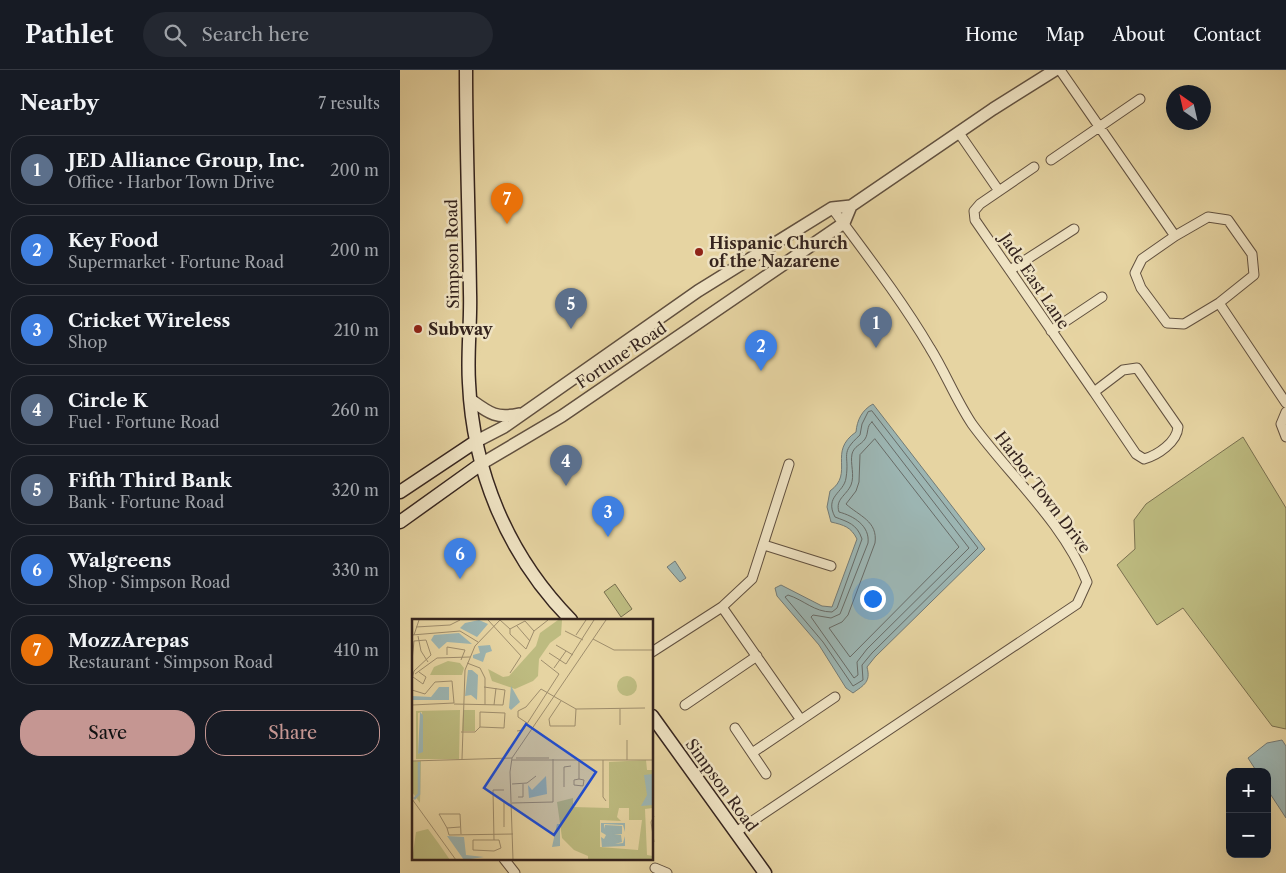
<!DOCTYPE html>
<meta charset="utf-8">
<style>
body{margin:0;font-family:"Libre Caslon Text",serif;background:#242831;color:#f1f3f6}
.controls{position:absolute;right:15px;bottom:15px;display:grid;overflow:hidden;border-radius:10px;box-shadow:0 5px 20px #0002}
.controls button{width:45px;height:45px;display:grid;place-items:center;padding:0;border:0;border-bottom:1px solid #363941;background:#171b24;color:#f1f3f6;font:25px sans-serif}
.compass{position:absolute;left:766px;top:15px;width:45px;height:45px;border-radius:50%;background:#171b24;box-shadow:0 5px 20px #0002;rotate:326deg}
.you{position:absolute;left:472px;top:528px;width:18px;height:18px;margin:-12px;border:4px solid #fff;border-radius:50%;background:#1a73e8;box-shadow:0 0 0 8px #1a73e833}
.badge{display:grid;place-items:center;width:32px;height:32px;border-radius:50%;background:#c59692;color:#fff;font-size:16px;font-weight:700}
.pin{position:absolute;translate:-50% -41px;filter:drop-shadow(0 1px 2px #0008)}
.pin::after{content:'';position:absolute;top:26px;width:18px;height:15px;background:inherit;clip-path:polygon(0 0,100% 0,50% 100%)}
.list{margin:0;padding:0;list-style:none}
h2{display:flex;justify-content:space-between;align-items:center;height:65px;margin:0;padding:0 20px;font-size:21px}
h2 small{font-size:16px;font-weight:400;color:#9ea1a6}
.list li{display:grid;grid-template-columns:32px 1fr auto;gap:15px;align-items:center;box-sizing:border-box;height:70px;margin:0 10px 10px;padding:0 10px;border:1px solid #363941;border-radius:20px}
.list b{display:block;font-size:19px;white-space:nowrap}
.list p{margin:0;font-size:16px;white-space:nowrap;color:#9ea1a6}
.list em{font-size:16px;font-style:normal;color:#9ea1a6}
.actions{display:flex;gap:10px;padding:15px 20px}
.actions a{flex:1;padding:11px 0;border:1px solid #c59692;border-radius:20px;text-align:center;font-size:18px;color:#c59692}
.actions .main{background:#c59692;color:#111}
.icon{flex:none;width:28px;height:28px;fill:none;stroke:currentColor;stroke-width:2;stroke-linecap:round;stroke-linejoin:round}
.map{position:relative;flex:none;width:886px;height:803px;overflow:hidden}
header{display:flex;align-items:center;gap:30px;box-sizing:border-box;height:70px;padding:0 25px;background:#171b24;border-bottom:1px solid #363941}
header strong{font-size:24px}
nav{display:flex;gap:28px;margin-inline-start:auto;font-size:18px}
.search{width:350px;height:45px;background:#242831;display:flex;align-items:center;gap:12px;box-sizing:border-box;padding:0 18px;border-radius:28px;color:#9ea1a6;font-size:19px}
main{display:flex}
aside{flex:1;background:#171b24}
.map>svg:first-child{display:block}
.green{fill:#bdbb80;stroke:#79704f}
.water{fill:#9cb5b2;stroke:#737b77}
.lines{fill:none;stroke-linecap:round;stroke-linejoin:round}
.shore{stroke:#686c68;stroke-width:1}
.minor-casing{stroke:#61503f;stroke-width:11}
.tertiary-casing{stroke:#61503f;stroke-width:14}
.secondary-casing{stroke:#35241e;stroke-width:15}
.minor{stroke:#efe3c3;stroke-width:9}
.tertiary{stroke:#efe3c3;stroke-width:11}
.secondary{stroke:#efe3c3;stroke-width:12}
.poi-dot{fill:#8f2418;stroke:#efe3c3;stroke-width:2}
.labels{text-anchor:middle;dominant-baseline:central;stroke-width:5;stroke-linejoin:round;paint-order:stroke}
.poi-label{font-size:16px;font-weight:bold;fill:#35241e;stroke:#efe3c3;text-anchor:start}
.street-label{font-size:16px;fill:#35241e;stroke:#efe3c3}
.inset-river{fill:none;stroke:#9cb5b2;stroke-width:2.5}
.inset-road{fill:none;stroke:#9f8e6d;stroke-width:1}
.view{fill:#1d4ed8;fill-opacity:0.15;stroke:#1d4ed8;stroke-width:2.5}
.inset-edge{fill:none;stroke:#35241e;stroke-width:2.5}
</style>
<header>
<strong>Pathlet</strong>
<div class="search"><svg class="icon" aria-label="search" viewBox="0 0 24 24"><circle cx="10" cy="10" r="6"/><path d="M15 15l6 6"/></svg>Search here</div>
<nav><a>Home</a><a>Map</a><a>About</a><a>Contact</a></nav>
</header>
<main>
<aside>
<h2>Nearby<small>7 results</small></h2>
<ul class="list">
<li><span class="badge" style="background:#5c6f8a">1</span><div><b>JED Alliance Group, Inc.</b><p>Office · Harbor Town Drive</p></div><em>200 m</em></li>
<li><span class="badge" style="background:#3f7fe0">2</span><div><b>Key Food</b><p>Supermarket · Fortune Road</p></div><em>200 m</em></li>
<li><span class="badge" style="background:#3f7fe0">3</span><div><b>Cricket Wireless</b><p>Shop</p></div><em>210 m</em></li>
<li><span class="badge" style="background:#5c6f8a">4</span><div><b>Circle K</b><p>Fuel · Fortune Road</p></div><em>260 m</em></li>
<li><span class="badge" style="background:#5c6f8a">5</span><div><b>Fifth Third Bank</b><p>Bank · Fortune Road</p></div><em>320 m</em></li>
<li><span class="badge" style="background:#3f7fe0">6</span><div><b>Walgreens</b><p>Shop · Simpson Road</p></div><em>330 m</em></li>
<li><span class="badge" style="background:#e8710a">7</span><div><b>MozzArepas</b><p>Restaurant · Simpson Road</p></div><em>410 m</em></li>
</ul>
<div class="actions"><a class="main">Save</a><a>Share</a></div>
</aside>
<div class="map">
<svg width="886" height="803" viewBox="0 0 886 803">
<rect width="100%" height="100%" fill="#e6d4a2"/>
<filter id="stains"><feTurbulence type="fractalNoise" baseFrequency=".004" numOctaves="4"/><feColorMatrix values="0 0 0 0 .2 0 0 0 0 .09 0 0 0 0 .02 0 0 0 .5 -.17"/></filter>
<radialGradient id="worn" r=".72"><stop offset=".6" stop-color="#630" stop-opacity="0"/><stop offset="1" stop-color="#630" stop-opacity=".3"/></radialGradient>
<path class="green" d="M843 367 886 438V659L872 656 783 538 757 555 717 495 735 479 734 450 746 434Z
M215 514 232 539 221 547 204 522Z"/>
<path class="water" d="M473 334 585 479 475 587 467 597C471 612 464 615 453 623L446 618 419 575 377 526 375 518 381 515 422 536 432 537 457 469C451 457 444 455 431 452L427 437 430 421C455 403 427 382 456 362 457 350 462 340 473 334Z
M275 491 286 508 280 512 267 497Z
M882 670 886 676V748L867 719V702H857L848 688 867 673Z"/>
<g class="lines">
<path class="shore" d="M472 341 578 478 472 583 462 595 463 610 453 616 423 572 385 527 388 525C404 530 414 542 432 542L437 538 462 469C457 454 448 452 435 447 424 426 444 423 446 408 450 384 439 384 460 365L462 354 468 342Z
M472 352 569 478 467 579 457 592 458 605 454 608 411 547 413 545 431 548 440 544 468 473C470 456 454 446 439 442 435 429 446 426 451 415 455 405 450 394 452 384 454 376 461 375 465 369 469 363 466 356 472 352Z
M475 369 559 477 450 587 429 558 442 552 448 545 475 473C478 451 459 446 446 434L456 421 459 412 460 385Z"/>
<g class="minor-casing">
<path id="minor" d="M660 0 775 166
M559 63 599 121
M651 90 740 29
M634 97 580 134 574 141 575 150 694 322
M808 147 828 150 852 184 854 205 819 233 784 254 767 253 741 218 735 203 742 189 775 166Z
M610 200 674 159
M819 233 886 333
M651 261 702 227
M737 298 778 357C777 372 758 385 744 389L736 384 694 322 723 300Z
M886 342 881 354 886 367
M364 475 431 496
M322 537 401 650 352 683
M252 582 322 537 352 509 389 394
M285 635 357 586
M401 650 435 627
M335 658 366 704
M336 762 677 534 687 512C663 452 610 406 572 354 556 330 545 302 530 278 501 229 466 184 432 138
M104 789 115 803
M255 798 267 803"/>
</g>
<g class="tertiary-casing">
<path id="tertiary" d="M71 330C89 343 96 349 119 344
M75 372 104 357 298 221 432 138 451 136 593 39 655 0
M81 394 162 346 444 153 451 136"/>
</g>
<g class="secondary-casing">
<path id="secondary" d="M66 0C66 74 69 148 70 223 71 253 67 283 69 313 73 402 108 486 171 550
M0 422 75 372
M0 452 81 394
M252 646 365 803"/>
</g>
<use href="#minor" class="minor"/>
<use href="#tertiary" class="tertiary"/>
<use href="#secondary" class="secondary"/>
</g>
<g class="poi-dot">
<circle cx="299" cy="182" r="5"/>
<circle cx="18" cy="259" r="5"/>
</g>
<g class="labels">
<g class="poi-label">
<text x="309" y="173">Hispanic Church<tspan x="309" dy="18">of the Nazarene</tspan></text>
<text x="28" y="259">Subway</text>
</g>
<g class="street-label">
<text transform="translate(52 184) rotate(-91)">Simpson Road</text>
<text transform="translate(635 211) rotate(56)">Jade East Lane</text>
<text transform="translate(221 285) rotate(-34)">Fortune Road</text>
<text transform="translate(643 422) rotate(53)">Harbor Town Drive</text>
<text transform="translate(322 715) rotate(54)">Simpson Road</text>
</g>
</g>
<g transform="translate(12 549)">
<rect width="241" height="241" fill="#e6d4a2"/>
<path d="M146 1H150L149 16 138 24 127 40 126 57 121 62 103 70 80 62 76 50 91 58 97 57 124 27 128 14ZM36 42 48 44 52 49 50 56H18L22 48ZM205 67a10 10 0 1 1 20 0a10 10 0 1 1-20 0ZM48 91 47 140H4V92ZM10 93 11 132 6 135V94ZM51 91H63V112H50ZM234 141 235 151H241V189L233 190 235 236 241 237V241H176V237L162 231 150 219 145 183 161 179V188L197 189V143ZM207 189H217V201H230L226 231 188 228V201L209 202 205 198ZM0 142H9L8 184 0 173ZM16 210 27 225 38 241H0L4 213Z" fill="#bdbb80" fill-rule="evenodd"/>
<path d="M67 1 76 5 65 18 48 9 53 4ZM47 14 60 25 35 23 27 30 19 21 22 16ZM78 26 80 32 74 34 71 43 61 39V36L68 34 66 27ZM56 51H60L66 56 65 81 59 76 53 77ZM99 67 108 83 99 91 97 89ZM27 68H37V81H0V77L19 78ZM8 93 11 96V133L6 135ZM241 155V186L229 187 235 176 232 156ZM134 157 135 175 117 179 116 166 120 171ZM189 204H213V213L211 206 192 205V210L193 206 210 207V215L202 216H209L210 223 203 225 211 224 213 217V227L190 228 189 218 192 220 194 216 189 213ZM145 205H148V227L140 228ZM35 217 52 218 54 236 72 238 52 241Z" fill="#9cb5b2"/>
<path class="inset-river" d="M2 180 7 175V143"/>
<path class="inset-road" d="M76 1 109 37 98 54M88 1 98 10 113 2 122 12M105 7 118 22M4 8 38 6 48 1M98 10V15L114 30 122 12 136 1M153 12 171 21M0 16 48 12 66 23M2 16 7 1M164 16 174 1M6 17 9 32 16 43M181 20 202 31H242M144 26 161 36M137 34 154 45 182 1M35 36V28L53 31 49 41M0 42 2 22 14 21 19 36 2 52 0 60M55 44 68 49 73 59V86M142 49 154 32M3 55 25 39 58 38M1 58 11 65 14 58 7 53M0 71 13 75 23 63 40 62 42 84M149 82 137 100 138 107H163L164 90M42 85 91 86 93 71 72 68M0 86 42 84M82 86 84 69M0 94V123M115 104 106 98V92L114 88 129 70 164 90 233 89M208 106V90M105 112 111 111 147 55 129 41M49 113H63L68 108 92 109 93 94 68 93V108M215 121V141M104 139H137M50 140 53 51 63 27 88 1M167 140V160L172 161 171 167 162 166V161L167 160M100 141H242M191 141V178L194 182M0 142 100 139M100 165 115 164 124 157M152 168V148L159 147M106 178H111V165M0 180 44 241M92 182V208M100 184 141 183V140M242 197 239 203 242 223M48 208 35 209 27 195H48L49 215M35 209 37 216 101 215M61 221H87L89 229 82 232 61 231ZM82 221 81 171H92M101 241 98 153 100 139 194 1"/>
<path class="view" d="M114 105 184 153 142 216 72 169Z"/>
<rect width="241" height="241" class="inset-edge"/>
</g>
<rect width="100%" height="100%" filter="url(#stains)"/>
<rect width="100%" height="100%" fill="url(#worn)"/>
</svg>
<div class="controls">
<button>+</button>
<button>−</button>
</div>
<svg class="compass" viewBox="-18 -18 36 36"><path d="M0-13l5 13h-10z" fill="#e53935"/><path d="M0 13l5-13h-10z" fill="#9ea1a6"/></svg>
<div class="you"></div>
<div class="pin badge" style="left:476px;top:278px;background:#5c6f8a">1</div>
<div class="pin badge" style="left:361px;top:301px;background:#3f7fe0">2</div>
<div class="pin badge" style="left:208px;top:467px;background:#3f7fe0">3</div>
<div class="pin badge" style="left:166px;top:416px;background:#5c6f8a">4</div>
<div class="pin badge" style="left:171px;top:259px;background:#5c6f8a">5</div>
<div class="pin badge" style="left:60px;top:509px;background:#3f7fe0">6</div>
<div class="pin badge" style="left:107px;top:154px;background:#e8710a">7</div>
</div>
</main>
